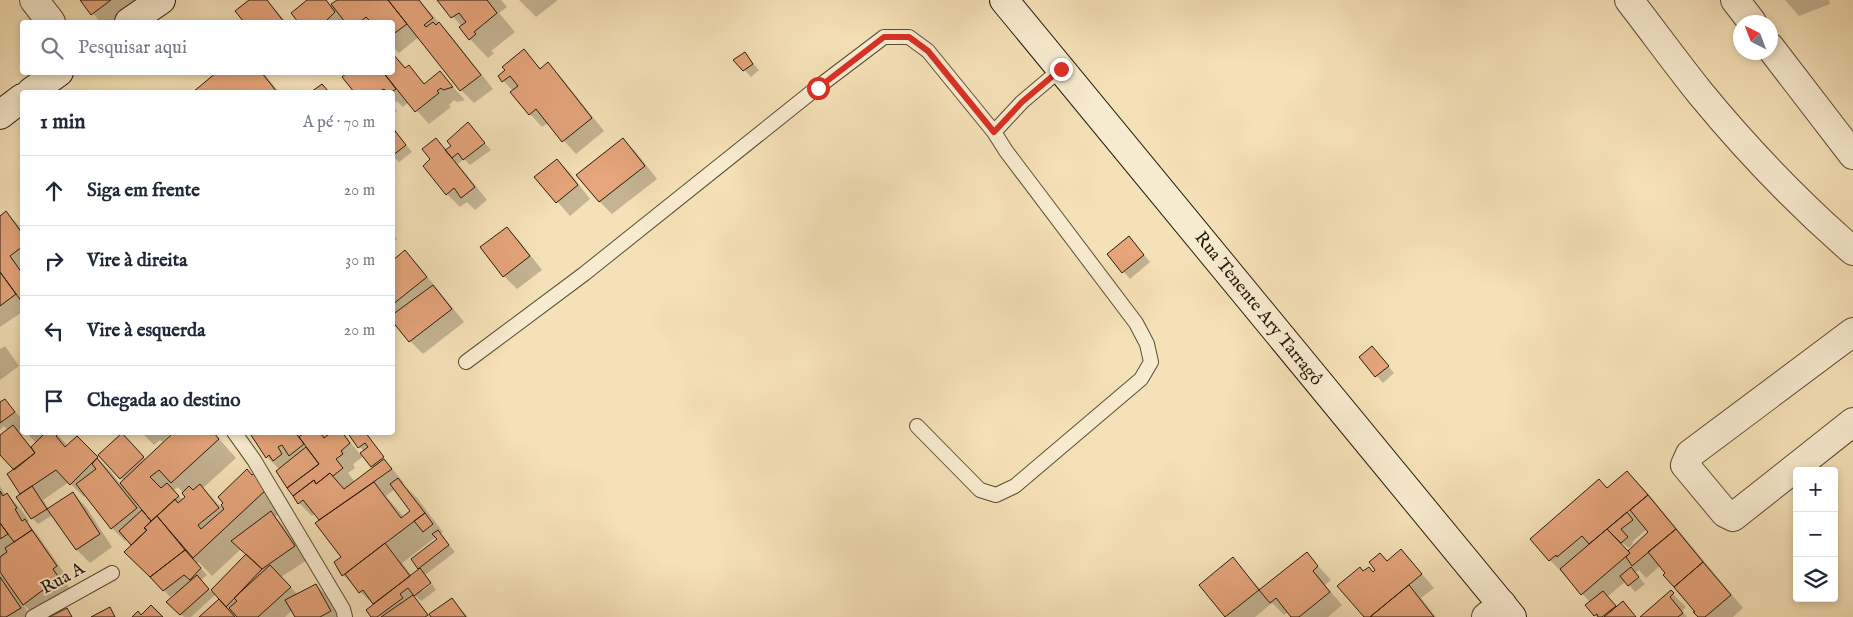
<!DOCTYPE html>
<html lang="pt">
<meta charset="utf-8">
<style>
body{margin:0;font-family:"IM FELL English",serif;background:#f6f6f7;color:#1f2937}
.controls{position:absolute;right:15px;bottom:15px;display:grid;overflow:hidden;border-radius:5px;box-shadow:0 2px 8px #0003}
.controls button{width:45px;height:45px;display:grid;place-items:center;padding:0;border:0;border-bottom:1px solid #e0e1e3;background:#fff;color:#1f2937;font:25px sans-serif}
.compass{position:absolute;left:1733px;top:15px;width:45px;height:45px;border-radius:50%;background:#fff;box-shadow:0 2px 8px #0003;rotate:318deg}
.stop{position:absolute;width:15px;height:15px;margin:-11px;border:4px solid #d93025;border-radius:50%;background:#fff}
.stop.end{background:#d93025;border-color:#fff;box-shadow:0 1px 5px #0008}
.list{margin:0;padding:0;list-style:none}
h2{display:flex;justify-content:space-between;align-items:center;height:65px;margin:0;padding:0 20px;font-size:21px}
h2 small{font-size:16px;font-weight:400;color:#747a83}
.list li{display:grid;grid-template-columns:32px 1fr auto;gap:15px;align-items:center;box-sizing:border-box;height:70px;padding:0 20px;border-top:1px solid #e0e1e3}
.list b{display:block;font-size:19px;white-space:nowrap}
.list em{font-size:16px;font-style:normal;color:#747a83}
.icon{flex:none;width:28px;height:28px;fill:none;stroke:currentColor;stroke-width:2;stroke-linecap:round;stroke-linejoin:round}
.map{position:relative;flex:none;width:1853px;height:617px;overflow:hidden}
.search{position:absolute;background:#fff;box-shadow:0 2px 8px #0003;left:20px;top:20px;width:375px;height:55px;display:flex;align-items:center;gap:12px;box-sizing:border-box;padding:0 18px;border-radius:5px;color:#747a83;font-size:19px}
.panel{position:absolute;background:#fff;box-shadow:0 2px 8px #0003;left:20px;top:90px;width:375px;height:345px;border-radius:5px}
.map>svg:first-child{display:block}
.shadow{fill:#0003;fill-rule:evenodd}
.building{fill:#e6a57b;stroke:#271a0b}
.lines{fill:none;stroke-linecap:round;stroke-linejoin:round}
.lane-casing{stroke:#5a4c36;stroke-width:16}
.street-casing{stroke:#5a4c36;stroke-width:30}
.secondary-casing{stroke:#271a0b;stroke-width:30}
.lane{stroke:#f8ecd0;stroke-width:14}
.street{stroke:#f8ecd0;stroke-width:28}
.secondary{stroke:#f8ecd0;stroke-width:28}
.route{stroke:#d93025;stroke-width:6}
.labels{text-anchor:middle;dominant-baseline:central;stroke-width:4;stroke-linejoin:round;paint-order:stroke}
.street-label{font-size:18px;fill:#271a0b;stroke:#f8ecd0}
</style>
<div class="map">
<svg width="1853" height="617" viewBox="0 0 1853 617">
<rect width="100%" height="100%" fill="#f5e1b7"/>
<filter id="stains"><feTurbulence type="fractalNoise" baseFrequency=".004" numOctaves="4"/><feColorMatrix values="0 0 0 0 .2 0 0 0 0 .09 0 0 0 0 .02 0 0 0 .5 -.17"/></filter>
<radialGradient id="worn" r=".72"><stop offset=".6" stop-color="#630" stop-opacity="0"/><stop offset="1" stop-color="#630" stop-opacity=".3"/></radialGradient>
<path class="shadow" d="M82 0H155L124 22H100Z
M251 0H267L286 22H245L237 12Z
M309 0H325L331 6 339 0H419L452 37 493 89 474 103 461 90 419 37 399 53 392 46V22H300L292 13Z
M439 0H501L507 7 499 13 515 32 491 51 494 53 488 58 470 39 462 27Z
M519 0H558L536 17Z
M1785 0H1829L1830 4 1799 16Z
M524 51 541 69 548 64 561 77 604 131 576 154 548 123 542 127 530 114 513 91 499 76Z
M392 53 407 69 409 67 425 84 440 73 465 100 457 102 454 100 449 105 451 107 429 124 409 102 403 107 397 101 392 105V92H355L343 78 350 72H392Z
M744 53 759 70 751 77 735 60Z
M219 72H263L279 92H194Z
M392 106 397 111 392 115Z
M392 127 412 152 399 162 392 155Z
M474 131 491 150 470 165 464 159 458 164 487 200 475 210 467 202 460 207 447 194 425 166 432 160 436 140 446 151Z
M623 139 636 152 657 179 612 214 599 201Z
M557 160 570 173 590 199 570 216 536 177Z
M6 212 22 229V312L0 327V217Z
M507 229 520 242 542 270 517 289 504 276Z
M392 234 397 239 392 242Z
M1135 244 1150 262 1130 279 1109 255Z
M405 252 418 265 464 322 423 354 410 341 392 319V262Z
M5 346 19 366 0 380V349Z
M1378 354 1394 373 1383 383 1361 358Z
M5 401 21 418 22 416V429L18 432 32 448 37 444 26 432H55L68 446 77 438 111 472 120 484 124 481 100 455 135 447 146 460 213 432 236 458 203 488 221 507 247 471 285 508 275 517 283 525 307 560 281 577 298 595 316 585 329 598 339 617H296L292 610 285 617H200L221 599 216 594 191 617H184L168 602 176 595 175 593 170 597 164 590 133 545 128 539 125 541 112 528 86 495 84 497 69 482 43 500 49 509 73 494 86 507 112 547 90 563 77 550 53 515 38 524 32 518 22 494 9 475 15 470 0 453V437L8 431 4 426 0 430V404ZM178 487 187 497 183 500 173 491ZM241 549 247 555 211 592 201 580 207 575 197 564 199 562 212 576Z
M141 432H172L162 442 160 440 154 445Z
M250 432H342L360 454 364 452 348 432H365L389 465 404 483 403 484 417 498 443 532 440 534 455 552 425 575 430 582 421 589 423 591 432 584 436 590 421 601 415 595 412 596 430 616 452 600 468 617H373L374 605 343 575 336 562 343 557 321 520 315 513 312 516 299 503 280 470 267 457ZM364 456 374 468 355 482 348 473 355 468 353 464ZM395 489 412 512 404 517 386 496ZM436 537 438 539 412 559 420 570 412 576 402 563Z
M1627 472 1646 491 1743 608 1733 617H1700L1661 565 1646 578 1639 570 1635 573 1645 584 1635 592 1626 581 1607 597 1616 608 1636 617H1597L1587 605 1590 602 1550 560 1607 489ZM1630 508 1632 510 1627 514 1625 512ZM1647 529 1650 533 1628 552 1621 545 1623 543 1629 548 1633 544 1632 542Z
M0 486 6 496 7 495 20 508 29 521 27 523 37 534 69 580 65 582 72 592 36 617 23 604 30 617H0V574L3 575 0 570Z
M1401 550 1434 588 1421 598 1436 617H1365L1364 573H1373Z
M1307 554 1331 580 1325 585 1342 605 1328 617H1292L1288 612 1284 615 1272 603 1255 617H1227L1201 585 1232 559 1261 590Z
M1671 592 1686 607 1682 611 1687 617H1642Z"/>
<path class="building" d="M80 0H111L91 15Z
M249 0H267L284 22H244L235 11Z
M307 0H326L335 12 325 22H298L291 13Z
M337 0H388L407 24 392 35V22H371L366 17 360 22 358 20 356 22H345L331 4Z
M388 0H419L433 18 424 25 426 27 433 22 436 25 439 22 481 75 460 91Z
M437 0H487L497 13 474 32 476 34 469 40 459 27 466 22 459 13 451 18Z
M524 49 540 69 548 62 592 118 562 142 536 109 529 115 510 92 518 86 510 76 502 82 498 76 505 70 502 67Z
M745 52 753 64 743 71 733 60Z
M392 53 405 68 409 65 424 84 440 71 453 87 443 90 441 88 437 91 439 93 415 112 383 72H392Z
M217 72H261L277 92H193Z
M348 72H383L396 89 391 92H387L384 89 380 91 381 92H354L342 77Z
M322 84 329 92H311Z
M468 122 485 143 463 160 458 153 452 158 445 150 451 146 447 141Z
M392 127 406 145 392 156Z
M436 138 475 187 461 198 454 188 446 195 423 166 430 159 422 149Z
M623 138 645 166 599 202 576 175Z
M557 159 578 185 556 203 534 177Z
M6 211 22 233V247L10 256 22 273V302L0 272V216Z
M507 227 530 256 503 277 480 247Z
M1129 236 1144 255 1122 273 1107 254Z
M405 250 427 277 392 305V261Z
M0 272 16 294 0 306Z
M433 285 452 309 409 342 392 321V315Z
M1372 346 1389 366 1375 377 1359 357Z
M5 399 15 412 0 423V402Z
M13 425 35 453 14 470 0 455V435Z
M46 432H56L58 434 56 436 65 447 77 436 98 457 70 485 56 470 20 494 7 474 35 453 31 447Z
M174 432H213L219 439 171 483 159 470 150 477 161 488 167 483 179 496 151 521 120 483Z
M249 432H295L304 444 289 456 282 445 278 447 282 454 273 461 269 455 266 458Z
M305 432H320L324 438 332 432H342L350 443 341 451 343 454 336 459 343 468 333 476 330 473 316 484 314 480 293 496 287 488 319 464 299 437Z
M347 432H365L384 457 371 467 360 453 368 447 365 443 358 448Z
M122 433 144 457 120 479 98 455Z
M306 447 319 464 287 488 276 471Z
M97 458 137 508 111 529 76 484 96 469 92 464Z
M384 459 392 469 319 520 303 500 298 504 293 496 314 480 316 484 330 473 344 489Z
M247 469 252 475 255 473 267 489 193 558 157 516 175 499 178 503 185 497 182 493 189 486 193 490 200 484 219 508 198 525 201 529 224 509 221 505 223 503 218 497Z
M1627 471 1648 495 1589 544 1582 536 1557 557 1556 555 1549 561 1530 539 1599 479 1607 488Z
M398 478 425 513 342 576 334 562 341 557 315 523 374 482 401 518 410 511 390 484Z
M32 486 47 509 31 519 16 497Z
M0 491 3 496 7 493 17 508 15 509 22 521 25 519 32 530 14 542 0 523Z
M73 492 100 534 76 550 47 509Z
M1648 495 1676 529 1632 566 1626 557 1630 553 1628 551 1648 532 1630 510Z
M142 510 151 521 144 528 147 530 131 545 119 531Z
M271 511 295 546 262 569 231 541Z
M1627 512 1633 520 1621 529 1628 537 1621 543 1607 529Z
M425 513 433 524 423 532 414 521Z
M157 516 185 550 150 577 124 552 147 530 144 528Z
M0 523 8 534 0 539Z
M1607 529 1630 553 1581 595 1560 569Z
M1676 529 1703 562 1674 587 1663 575 1665 573 1648 552Z
M32 530 57 566 53 569 59 578 23 605 0 572V557L7 552 5 548Z
M438 530 449 545 418 569 411 559 437 539 432 534Z
M385 543 410 576 373 604 363 590 359 593 345 574Z
M1401 549 1422 574 1370 617H1364L1337 586 1360 567 1363 571 1369 567 1373 572 1375 570 1369 562 1380 553 1387 561Z
M185 550 201 568 190 580 184 575 163 591 150 577Z
M1307 552 1318 566 1313 571 1330 592 1299 617H1291L1276 598 1270 603 1259 590Z
M246 554 262 569 226 607 211 590Z
M1233 557 1259 590 1225 617 1199 585Z
M1703 562 1731 595 1705 617H1698L1693 612H1695L1674 587Z
M270 565 291 587 258 617H237L229 608 237 601 234 598Z
M1631 567 1639 577 1628 586 1620 576Z
M420 568 431 583 414 596 408 588 400 594 403 598 377 617H371L366 610Z
M197 575 209 589 180 615 166 602Z
M0 577 21 608 6 617H0Z
M316 584 331 611 320 617H295L285 600Z
M1409 585 1434 617H1372L1371 616Z
M1671 590 1674 593 1670 597 1683 613 1678 617H1640Z
M1603 591 1616 606 1602 617H1598L1597 614 1594 616 1585 605Z
M413 595 428 615 425 617H381Z
M452 598 466 617H431L429 614Z
M219 599 235 617H199Z
M1623 601 1636 617H1604Z
M151 605 163 617H132L138 611 141 615Z
M110 607 115 617H91Z
M67 608 72 617H49Z"/>
<g class="lines">
<g class="lane-casing">
<path id="lane" d="M466 362 584 274 818 87 884 37H909L928 51 994 132
M917 426 980 490 996 495 1015 486 1141 379 1151 362 1147 344 1136 323 1006 151 994 132 1022 102 1061 69
M234 432 254 460 343 609 345 617
M33 617 112 573"/>
</g>
<g class="street-casing">
<path id="street" d="M34 0 51 22
M1629 0C1653 31 1676 63 1701 94 1747 150 1798 203 1853 251
M1735 0 1752 22
M1770 47 1853 155
M1853 332 1690 454 1685 465 1725 513 1733 517 1853 422
M1486 617 1502 604"/>
</g>
<g class="secondary-casing">
<path id="secondary" d="M1004 0 1512 617
M129 22 161 0
M31 92 59 72
M0 115 22 98"/>
</g>
<use href="#lane" class="lane"/>
<use href="#street" class="street"/>
<use href="#secondary" class="secondary"/>
</g>
<g class="lines">
<path class="route" d="M818 88 884 37H909L928 51 994 132 1022 102 1061 69"/>
</g>
<g class="labels">
<g class="street-label">
<text transform="translate(1258 309) rotate(51)">Rua Tenente Ary Tarragô</text>
<text transform="translate(63 579) rotate(-29)">Rua A</text>
</g>
</g>
<rect width="100%" height="100%" filter="url(#stains)"/>
<rect width="100%" height="100%" fill="url(#worn)"/>
</svg>
<div class="controls">
<button>+</button>
<button>−</button>
<button><svg class="icon" aria-label="layers" viewBox="0 0 24 24"><path d="M12 4l9 5-9 5-9-5zM3 14l9 5 9-5"/></svg></button>
</div>
<svg class="compass" viewBox="-18 -18 36 36"><path d="M0-13l5 13h-10z" fill="#e53935"/><path d="M0 13l5-13h-10z" fill="#747a83"/></svg>
<div class="stop" style="left:818px;top:88px"></div>
<div class="stop end" style="left:1061px;top:69px"></div>
<div class="search"><svg class="icon" aria-label="search" viewBox="0 0 24 24"><circle cx="10" cy="10" r="6"/><path d="M15 15l6 6"/></svg>Pesquisar aqui</div>
<section class="panel">
<h2>1 min<small>A pé · 70 m</small></h2>
<ul class="list">
<li><svg class="icon" aria-label="ahead" viewBox="0 0 24 24"><path d="M12 20V5M6 11l6-6 6 6"/></svg><div><b>Siga em frente</b></div><em>20 m</em></li>
<li><svg class="icon" aria-label="right" viewBox="0 0 24 24"><path d="M7 20v-9h11M14 6l5 5-5 5"/></svg><div><b>Vire à direita</b></div><em>30 m</em></li>
<li><svg class="icon" aria-label="left" viewBox="0 0 24 24"><path d="M17 20v-9H6M10 6l-5 5 5 5"/></svg><div><b>Vire à esquerda</b></div><em>20 m</em></li>
<li><svg class="icon" aria-label="arrive" viewBox="0 0 24 24"><path d="M6 21V4h12l-3 4 3 4H6"/></svg><div><b>Chegada ao destino</b></div></li>
</ul>
</section>
</div>
